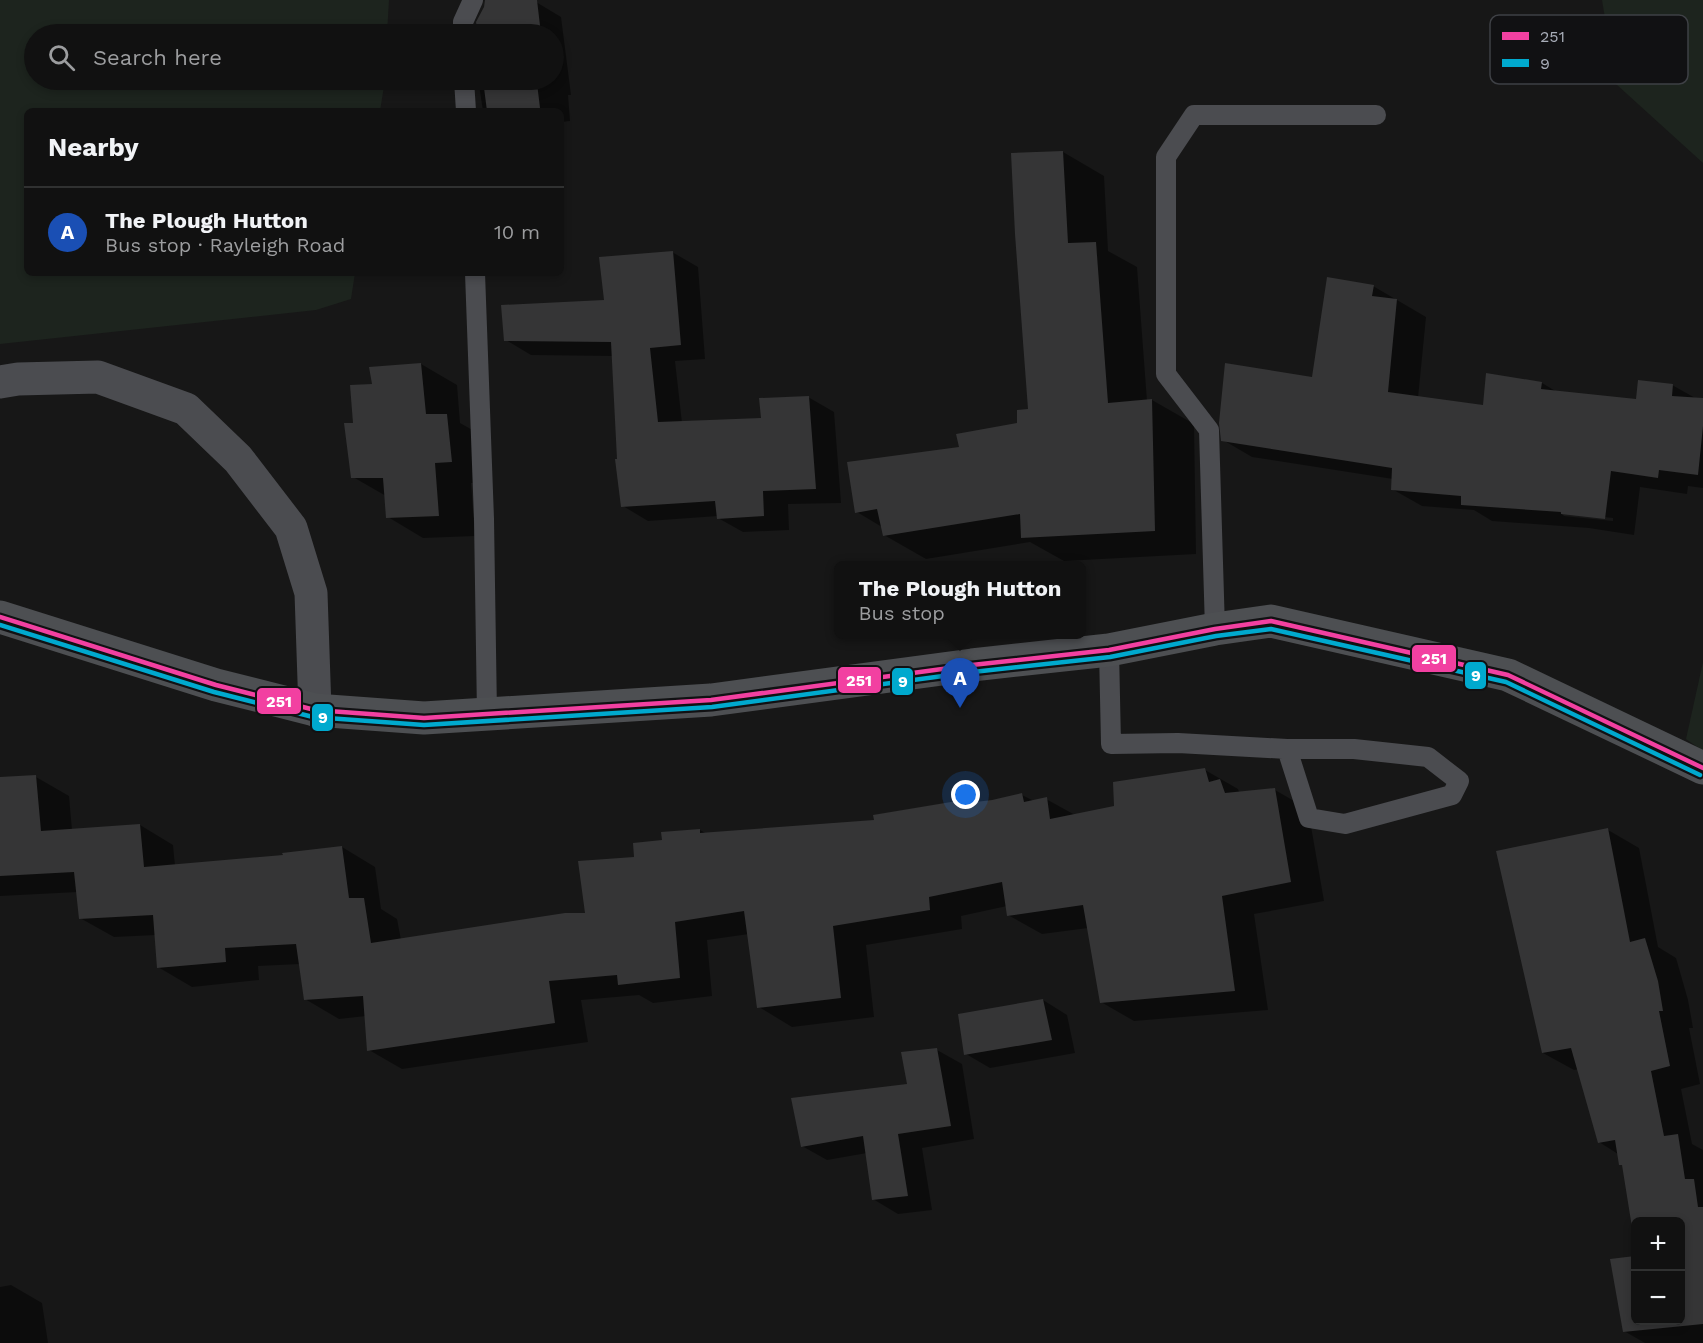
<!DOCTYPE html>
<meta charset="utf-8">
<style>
body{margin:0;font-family:"Work Sans",sans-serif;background:#1a1a1a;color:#f1f3f6}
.controls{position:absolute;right:18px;bottom:18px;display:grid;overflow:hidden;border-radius:9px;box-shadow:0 3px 9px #0003}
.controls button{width:54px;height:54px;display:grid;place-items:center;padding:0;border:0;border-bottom:2px solid #303131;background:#111;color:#f1f3f6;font:30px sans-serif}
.you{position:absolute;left:966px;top:795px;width:21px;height:21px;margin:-15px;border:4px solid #fff;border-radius:50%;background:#1a73e8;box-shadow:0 0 0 9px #1a73e833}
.badge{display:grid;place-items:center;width:39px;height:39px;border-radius:50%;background:#757880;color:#fff;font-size:20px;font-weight:700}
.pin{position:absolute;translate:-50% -50px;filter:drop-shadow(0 2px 3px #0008)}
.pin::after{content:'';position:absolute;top:32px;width:21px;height:18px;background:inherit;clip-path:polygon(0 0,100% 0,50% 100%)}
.popup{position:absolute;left:834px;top:561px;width:252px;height:78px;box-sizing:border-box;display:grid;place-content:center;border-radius:9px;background:#111;filter:drop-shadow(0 2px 4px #0005);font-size:20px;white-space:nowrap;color:#9c9d9f}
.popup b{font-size:22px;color:#f1f3f6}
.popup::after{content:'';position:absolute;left:50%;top:100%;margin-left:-12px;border:12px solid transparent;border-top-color:#111}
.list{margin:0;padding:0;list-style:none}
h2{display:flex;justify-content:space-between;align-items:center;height:78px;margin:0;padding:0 24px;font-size:26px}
h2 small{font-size:20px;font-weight:400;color:#9c9d9f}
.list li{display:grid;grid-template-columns:39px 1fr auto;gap:18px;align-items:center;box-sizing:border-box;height:90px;padding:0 24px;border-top:2px solid #303131}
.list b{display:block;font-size:22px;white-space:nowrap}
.list p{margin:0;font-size:20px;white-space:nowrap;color:#9c9d9f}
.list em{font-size:20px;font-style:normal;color:#9c9d9f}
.icon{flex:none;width:33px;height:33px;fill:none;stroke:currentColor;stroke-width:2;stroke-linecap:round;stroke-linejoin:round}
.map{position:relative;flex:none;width:1703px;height:1343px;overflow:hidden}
.search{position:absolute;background:#111;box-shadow:0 3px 9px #0003;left:24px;top:24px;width:540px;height:66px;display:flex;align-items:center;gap:15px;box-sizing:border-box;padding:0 21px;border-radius:33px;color:#9c9d9f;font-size:22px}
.panel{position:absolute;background:#111;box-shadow:0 3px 9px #0003;left:24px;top:108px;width:540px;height:168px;border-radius:9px}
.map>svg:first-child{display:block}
.green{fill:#1d241e}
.shadow{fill:#0007;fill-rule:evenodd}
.building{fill:#353536}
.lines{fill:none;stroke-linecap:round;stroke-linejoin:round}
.service{stroke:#4b4c50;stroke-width:20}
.minor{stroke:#4b4c50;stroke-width:33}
.primary{stroke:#4d4f52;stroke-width:33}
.bus-1-casing{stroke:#111113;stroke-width:9}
.bus-2-casing{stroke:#111113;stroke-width:9}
.bus-1{stroke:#f240a1;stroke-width:4.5}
.bus-2{stroke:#00a9ce;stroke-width:4.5}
.key{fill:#111113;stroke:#3e4045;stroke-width:1.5}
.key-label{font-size:16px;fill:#a8adb8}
.line-badge{stroke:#111113;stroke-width:2}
.badge-label{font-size:16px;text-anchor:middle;font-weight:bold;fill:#fff}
</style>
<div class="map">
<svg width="1703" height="1343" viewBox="0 0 1703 1343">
<rect width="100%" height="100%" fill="#171717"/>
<path class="green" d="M0 0H389L387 34H34V80H385L380 111H27V273H355L351 299 316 310 0 344Z
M1602 0H1703V163L1616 84Z
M1703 662V751L1686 739Z"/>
<path class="shadow" d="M510 0H527L536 2 561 17 571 95H568L570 121 561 122V111H483L479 85 485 84V80H554V34H479L478 23Z
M1063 152 1104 176 1108 251 1137 267 1147 401 1152 400 1194 424 1196 554 1064 561 1030 542 926 559 884 535 882 527 857 512 961 448 1019 424 1029 410Z
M672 252 698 267 705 359 675 361 682 423 763 420 808 397 834 412 841 503 788 504 789 530 743 532 718 518V516L648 521 623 506 613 356 531 355 506 340 606 301Z
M1373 286 1426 317 1418 398 1484 406 1542 383 1557 392 1638 401 1672 385 1697 399 1703 400V488L1688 486 1687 494 1640 487 1634 535 1589 528 1492 521 1474 510 1422 506 1392 489 1393 479 1252 457 1223 440 1313 378ZM1560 512 1613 518V521L1564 516Z
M421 364 457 385 460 423 483 436 487 482 471 483 475 536 423 538 388 517 386 496 353 477 355 424 373 386Z
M1205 770 1238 789 1239 792 1275 790 1308 809 1324 901 1254 914 1268 1010 1134 1021 1101 1002 1088 928 1042 934 1008 915 1007 906 961 916 962 929 866 945 874 1017 792 1027 759 1007 749 934 707 940 712 996 653 1003 639 995 581 1000 588 1042 402 1069 369 1050 366 1016 339 1019 305 999 300 964 258 966 259 980 192 987 158 967 156 935 114 937 80 918 78 892 0 896V779L36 777 69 796 72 830 140 825 173 845 175 866 284 856 342 847 375 867 381 909 397 919 401 940 587 914 636 858 663 841 700 830 707 834 876 821 957 802 962 805 1022 795 1034 801 1046 799 1075 815 1115 807Z
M1608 830 1639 848 1658 947 1676 958 1688 1000 1693 1028H1689L1700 1084 1681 1089 1692 1144 1703 1150V1343H1645L1624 1331 1612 1261 1636 1258V1320H1680V1222H1636V1238L1623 1166 1618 1154 1599 1142 1579 1069 1574 1070 1543 1053Z
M1043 1000 1067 1015 1075 1053 990 1068 966 1054Z
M937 1050 962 1064 974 1139 922 1148 932 1210 898 1214 873 1199 867 1153 827 1160 802 1146 908 1085Z
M11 1285 42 1303 48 1343H0V1287Z"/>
<path class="building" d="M485 0H537L541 34H478L476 22 484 7Z
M483 80H547V81L537 83 540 108 518 111H487Z
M1063 151 1068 243 1096 242 1108 403 1152 399 1155 531 1021 538 1020 514 883 536 877 509 855 513 847 462 959 447 956 434 1017 423V410L1028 409 1015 234 1011 153Z
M673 251 681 345 650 348 658 422 761 418 759 398 809 396 816 489 763 491 764 516 717 519 715 501 621 507 615 459H617L611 342 504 341 501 305 604 300 599 257Z
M1327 277 1374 285 1372 296 1397 299 1388 392 1483 405 1486 373 1542 382 1541 389 1636 399 1638 380 1673 384 1672 396 1703 398V426L1698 475 1659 470 1658 478 1611 471 1605 519 1561 514V512L1461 505V496L1391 490 1392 468 1221 441 1219 423 1225 363 1312 377Z
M421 363 426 414H447L452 462 435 463 439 516 386 518 383 478H351L344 423H353L350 385 372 384 369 367Z
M1205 768 1209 782 1220 779 1225 793 1275 788 1291 882 1222 896 1235 991 1100 1003 1083 905 1007 916 1002 882 929 897 930 910 833 926 841 998 757 1008 744 911 675 922 680 978 618 985 617 975 549 981 555 1023 367 1051 363 996 304 1000 296 944 225 948 226 962 157 968 153 915 79 919 74 872 0 876V777L36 775 41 831 140 824 144 867 283 855 282 853 342 846 349 898H364L371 943 565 913H585L578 861 634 857 633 843 662 840 661 832 700 829V833L874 820 873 815 957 801 958 804 992 800 1022 793 1024 802 1047 797 1050 819 1114 806 1113 782Z
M1608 828 1630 942 1645 938 1658 981 1663 1011H1659L1670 1066 1651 1071 1664 1136 1678 1134 1685 1179H1694L1698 1207H1703V1324L1623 1332 1610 1259 1635 1256V1320H1680V1221H1635V1246L1622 1165H1619L1615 1140 1598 1143 1571 1048 1542 1053 1496 851Z
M1043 999 1052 1040 964 1055 958 1014Z
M937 1048 951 1126 898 1134 908 1196 872 1200 863 1136 801 1147 791 1098 907 1084 901 1052Z"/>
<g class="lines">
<path class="service" d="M463 34V22L473 0
M464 80 466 111
M475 273 484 519 487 714
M1215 629 1209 430 1166 374V157L1194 115H1376
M1109 650 1111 744 1178 743 1287 749H1354L1428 757 1459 781 1452 795 1345 824 1309 818 1287 749"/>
<path class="minor" d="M0 382 18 379 98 377 186 409 238 459 291 528 311 593 315 710"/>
<path class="primary" d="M0 617 216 685 315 710 424 718 711 700 972 665 1109 650 1215 629 1271 621 1508 675 1703 768"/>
<g class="bus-1-casing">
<path id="bus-1" d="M0 617 216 685 315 710 424 718 711 700 972 665 1109 650 1215 629 1271 621 1508 675 1703 768"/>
</g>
<g class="bus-2-casing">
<path id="bus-2" d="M0 625 214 692 313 717 424 725 712 707 973 672 1110 657 1216 636 1271 629 1506 682 1700 775"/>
</g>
<use href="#bus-1" class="bus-1"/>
<use href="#bus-2" class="bus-2"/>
</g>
<rect x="1490" y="15" width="198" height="69" rx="9" class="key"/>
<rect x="1502" y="32" width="27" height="8" fill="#f240a1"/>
<rect x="1502" y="59" width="27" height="8" fill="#00a9ce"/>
<g class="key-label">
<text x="1540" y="42">251</text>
<text x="1540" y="69">9</text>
</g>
<g class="line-badge">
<rect x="1411" y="644" width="46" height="29" rx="6" fill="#f240a1"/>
<rect x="1464" y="661" width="23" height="29" rx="6" fill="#00a9ce"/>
<rect x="837" y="666" width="45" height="28" rx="6" fill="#f240a1"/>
<rect x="891" y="667" width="23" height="29" rx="6" fill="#00a9ce"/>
<rect x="256" y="687" width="46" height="28" rx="6" fill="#f240a1"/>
<rect x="311" y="703" width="23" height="29" rx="6" fill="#00a9ce"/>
</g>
<g class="badge-label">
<text x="1434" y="664">251</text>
<text x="1476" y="681">9</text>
<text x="859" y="686">251</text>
<text x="903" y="687">9</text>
<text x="279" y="707">251</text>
<text x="323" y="723">9</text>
</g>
</svg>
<div class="controls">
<button>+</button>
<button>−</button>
</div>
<div class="you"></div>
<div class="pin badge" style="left:960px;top:708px;background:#1a4fb4">A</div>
<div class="popup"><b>The Plough Hutton</b>Bus stop</div>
<div class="search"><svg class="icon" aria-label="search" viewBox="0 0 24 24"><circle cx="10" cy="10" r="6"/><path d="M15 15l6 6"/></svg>Search here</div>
<section class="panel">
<h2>Nearby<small></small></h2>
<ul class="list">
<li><span class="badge" style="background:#1a4fb4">A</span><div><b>The Plough Hutton</b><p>Bus stop · Rayleigh Road</p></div><em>10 m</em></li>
</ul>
</section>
</div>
